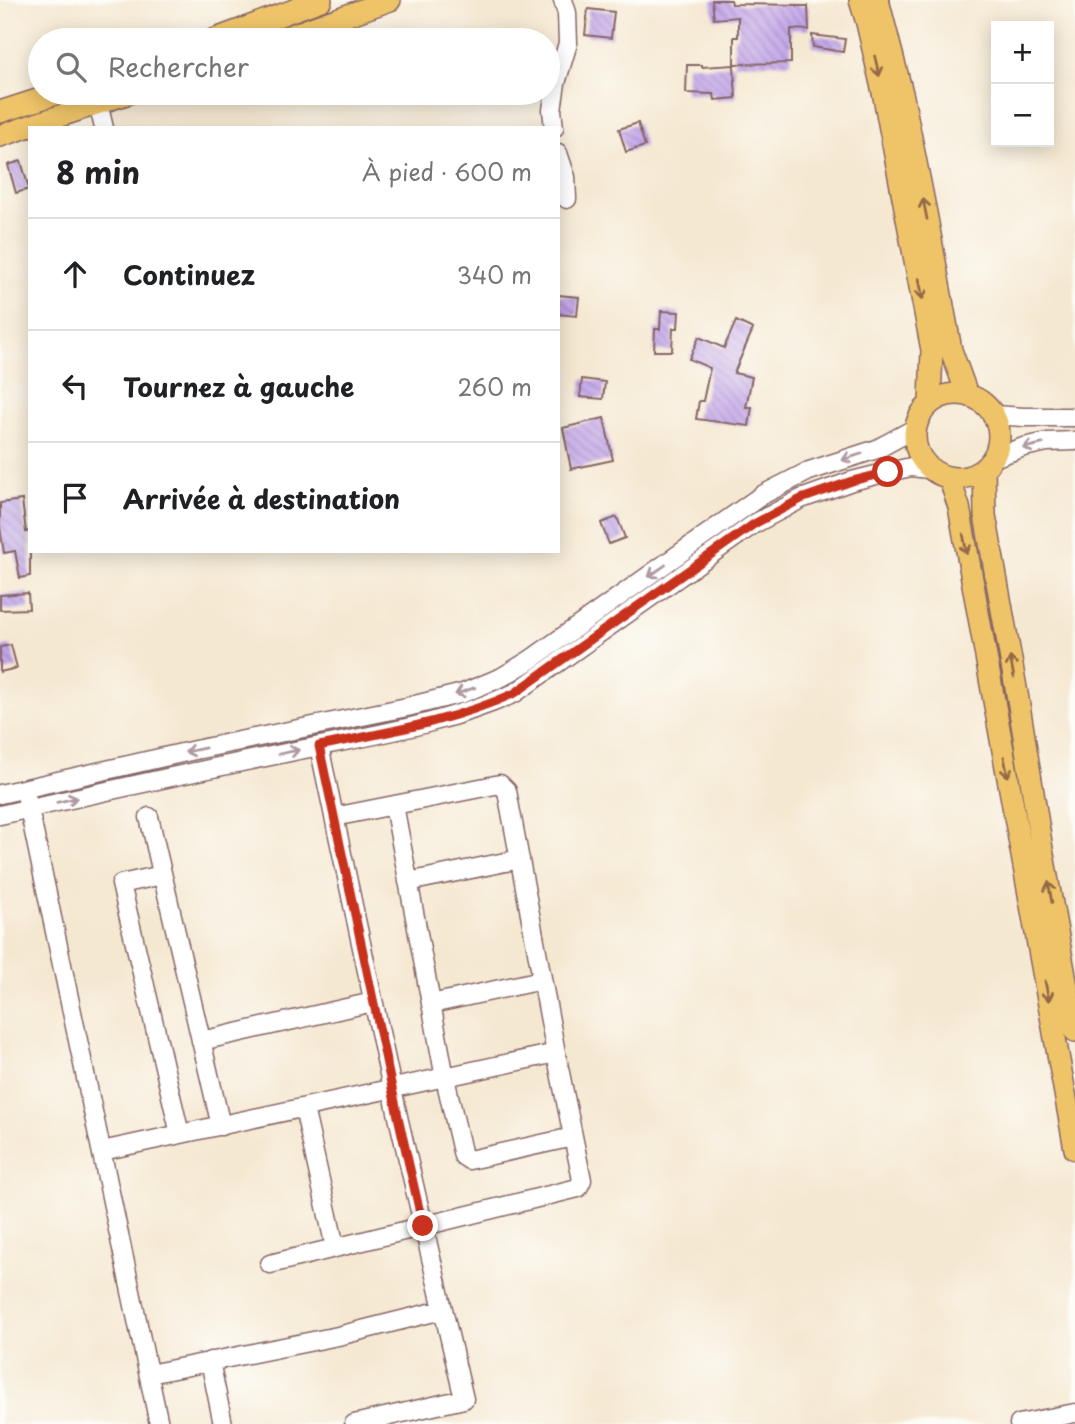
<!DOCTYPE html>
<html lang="fr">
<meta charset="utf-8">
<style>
body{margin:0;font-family:"Playpen Sans",sans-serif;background:#f6f6f6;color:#202124}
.controls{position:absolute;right:21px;top:21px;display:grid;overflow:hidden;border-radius:0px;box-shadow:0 4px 18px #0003}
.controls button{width:63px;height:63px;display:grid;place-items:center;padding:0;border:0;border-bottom:2px solid #e0e0e0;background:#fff;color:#202124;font:35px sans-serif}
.stop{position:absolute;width:21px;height:21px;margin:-16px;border:5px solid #c8321e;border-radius:50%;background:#fff}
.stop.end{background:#c8321e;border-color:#fff;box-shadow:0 2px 7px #0008}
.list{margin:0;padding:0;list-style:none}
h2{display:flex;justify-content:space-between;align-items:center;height:91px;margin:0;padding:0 28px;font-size:30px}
h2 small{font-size:23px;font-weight:400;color:#757577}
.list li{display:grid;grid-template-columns:46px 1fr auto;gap:21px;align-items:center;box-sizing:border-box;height:112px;padding:0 28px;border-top:2px solid #e0e0e0}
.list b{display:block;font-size:26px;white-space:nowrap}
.list em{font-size:23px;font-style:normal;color:#757577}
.icon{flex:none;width:38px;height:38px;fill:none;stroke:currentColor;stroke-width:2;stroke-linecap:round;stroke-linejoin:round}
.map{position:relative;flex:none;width:1075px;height:1424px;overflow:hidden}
.search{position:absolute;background:#fff;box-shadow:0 4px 18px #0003;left:28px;top:28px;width:532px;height:77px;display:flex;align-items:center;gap:18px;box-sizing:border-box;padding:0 24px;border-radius:38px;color:#757577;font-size:26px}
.panel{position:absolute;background:#fff;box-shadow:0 4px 18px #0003;left:28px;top:126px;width:532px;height:427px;border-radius:0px}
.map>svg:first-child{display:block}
.building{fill:url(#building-back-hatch)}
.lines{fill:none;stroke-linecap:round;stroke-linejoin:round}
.minor-casing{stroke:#866565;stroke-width:21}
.major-casing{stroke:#866565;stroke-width:24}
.minor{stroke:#fff;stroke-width:18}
.major{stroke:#efc469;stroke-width:21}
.oneway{stroke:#946947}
.oneway2{stroke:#ae9aa0}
.route{stroke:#c8321e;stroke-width:9}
</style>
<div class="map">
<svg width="1075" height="1424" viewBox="0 0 1075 1424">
<defs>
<pattern id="building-back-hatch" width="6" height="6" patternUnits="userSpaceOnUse" patternTransform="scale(1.75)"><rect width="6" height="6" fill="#c0a1e9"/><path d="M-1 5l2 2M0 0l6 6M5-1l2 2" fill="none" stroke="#9e83bd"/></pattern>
</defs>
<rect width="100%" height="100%" fill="#fdfcf7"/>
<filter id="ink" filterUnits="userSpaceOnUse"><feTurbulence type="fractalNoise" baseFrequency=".0143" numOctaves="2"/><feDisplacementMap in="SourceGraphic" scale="14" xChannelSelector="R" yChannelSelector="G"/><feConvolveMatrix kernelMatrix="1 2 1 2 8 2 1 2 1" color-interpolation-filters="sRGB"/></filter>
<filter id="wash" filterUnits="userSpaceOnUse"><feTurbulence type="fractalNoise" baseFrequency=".00686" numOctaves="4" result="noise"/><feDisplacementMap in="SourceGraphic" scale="28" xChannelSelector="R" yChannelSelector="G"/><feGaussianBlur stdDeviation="1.57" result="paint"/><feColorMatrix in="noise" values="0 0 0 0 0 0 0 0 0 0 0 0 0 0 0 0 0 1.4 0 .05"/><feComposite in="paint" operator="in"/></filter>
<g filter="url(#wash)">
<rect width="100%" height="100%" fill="#f5e8d1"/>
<g id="blocks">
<path class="building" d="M712 0H731L732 4 798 5V6H808L809 30 791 29V63L734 64V37H738V17L714 19Z
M588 9 614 12 611 38 585 35Z
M812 35 845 39 843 52 813 47Z
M687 65H702V67L734 65 736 98 715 100 714 94 686 93Z
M638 123 645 146 626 152 619 129Z
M21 161 29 189 16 193 8 165Z
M558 295 579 297 577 316 558 314Z
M661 311 679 312 678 328H673L672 351H654L655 329H660Z
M736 321 753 329 734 373 752 377 746 407H752L749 426 696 419 699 401H703L710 368 689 359 699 337 724 348Z
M582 379 605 382 603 399 580 397Z
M604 418 613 460 571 469 563 428Z
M22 500 26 532 30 531V576L20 578 15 551 4 553 0 527V503Z
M617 517 625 538 609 544 601 523Z
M28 593 29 609 0 610V595Z
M11 645 17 668 0 672V647Z"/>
</g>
</g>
<g filter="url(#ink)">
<use href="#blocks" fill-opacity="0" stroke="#866565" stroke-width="2"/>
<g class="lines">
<g class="minor-casing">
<path id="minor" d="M98 103 104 128
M554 128 552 110 556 83 568 43 567 13 563 0
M558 153 566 177 567 199
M994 415 1024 417H1075
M993 458 1024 447 1047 442 1075 441
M319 746 399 1121 464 1399 354 1424
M0 794 195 750 407 707 463 693 502 677 530 660 762 495 809 471 877 449 914 429
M27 799 159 1424
M394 805 445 1078 463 1156 469 1160 573 1137
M0 815C97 793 193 772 290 752 367 736 444 725 515 693L754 524 801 499 852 481 888 472 911 467 929 469
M149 817 221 1126
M162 875 121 884 180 1134
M408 882 520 859
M431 1004 542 980
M201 1041 373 1002
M304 1108 335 1247
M102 1151 556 1053
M270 1264 578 1188 582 1180 556 1053 507 791 500 784 334 817
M210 1361 223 1424
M149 1374 338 1336 442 1310
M1019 1424 1075 1413"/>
</g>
<g class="major-casing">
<path id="major" d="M860 0 867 23 884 97 932 350 930 402
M878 0 903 97 927 218 951 350 967 394
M213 40 321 0
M278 40 390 0
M0 112 59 93
M0 136 129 93
M915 436a42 42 0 1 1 84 0a42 42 0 1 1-84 0Z
M984 468 985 515 1018 699 1042 849 1075 1031
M949 477 959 507 1075 1149"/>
</g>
<use href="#minor" class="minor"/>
<use href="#major" class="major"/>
</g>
<defs><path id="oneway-shaft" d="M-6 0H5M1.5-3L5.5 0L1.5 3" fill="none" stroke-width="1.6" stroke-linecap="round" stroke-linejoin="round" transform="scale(1.75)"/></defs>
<g class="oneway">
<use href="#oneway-shaft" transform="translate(877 66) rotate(77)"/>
<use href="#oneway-shaft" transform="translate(925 209) rotate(-101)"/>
<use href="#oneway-shaft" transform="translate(921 289) rotate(80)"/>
<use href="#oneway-shaft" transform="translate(965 544) rotate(80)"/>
<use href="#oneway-shaft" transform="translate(1012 667) rotate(-101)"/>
<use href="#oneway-shaft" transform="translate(1006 767) rotate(79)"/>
<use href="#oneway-shaft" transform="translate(1050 892) rotate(-100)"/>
<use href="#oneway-shaft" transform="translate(1047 991) rotate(79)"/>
</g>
<g class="oneway2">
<use href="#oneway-shaft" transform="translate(1033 446) rotate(167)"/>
<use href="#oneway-shaft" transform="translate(852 457) rotate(162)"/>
<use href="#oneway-shaft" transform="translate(657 571) rotate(145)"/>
<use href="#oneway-shaft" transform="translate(465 691) rotate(161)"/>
<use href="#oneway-shaft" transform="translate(195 750) rotate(168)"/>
<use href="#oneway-shaft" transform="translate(289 752) rotate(-12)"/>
<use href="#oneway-shaft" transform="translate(67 800) rotate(-13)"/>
</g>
</g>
<g class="lines" filter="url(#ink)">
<path class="route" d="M423 1226 399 1121 319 746C387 732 451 722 515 693L754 524 801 499 852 481 888 472"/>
</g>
</svg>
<div class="controls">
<button>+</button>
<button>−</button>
</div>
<div class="stop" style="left:888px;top:472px"></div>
<div class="stop end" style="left:423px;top:1226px"></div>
<div class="search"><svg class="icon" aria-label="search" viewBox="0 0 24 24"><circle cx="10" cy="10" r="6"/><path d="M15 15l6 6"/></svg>Rechercher</div>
<section class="panel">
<h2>8 min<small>À pied · 600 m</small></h2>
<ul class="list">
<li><svg class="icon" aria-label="ahead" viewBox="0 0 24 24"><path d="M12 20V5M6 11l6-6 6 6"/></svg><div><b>Continuez</b></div><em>340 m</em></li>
<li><svg class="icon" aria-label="left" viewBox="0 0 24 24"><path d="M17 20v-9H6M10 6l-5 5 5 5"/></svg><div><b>Tournez à gauche</b></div><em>260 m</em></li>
<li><svg class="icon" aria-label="arrive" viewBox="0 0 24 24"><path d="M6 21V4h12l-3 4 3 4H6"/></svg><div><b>Arrivée à destination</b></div></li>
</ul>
</section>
</div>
